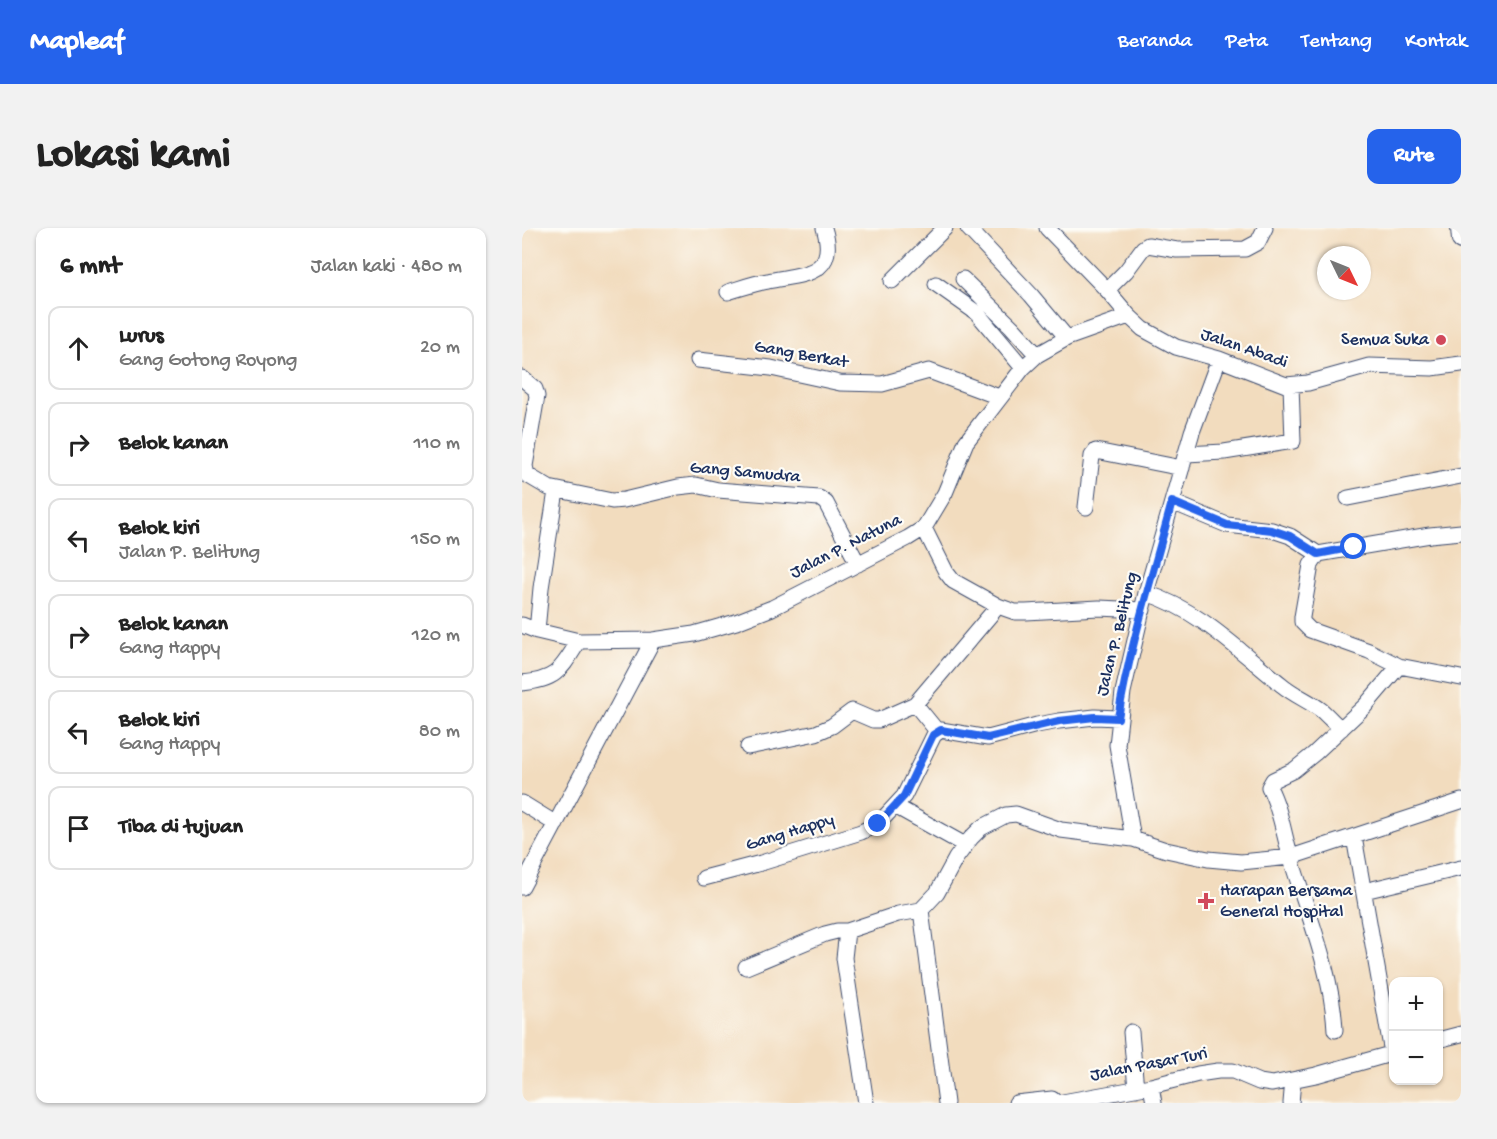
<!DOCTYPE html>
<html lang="id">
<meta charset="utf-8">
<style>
body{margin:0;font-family:"Gochi Hand",sans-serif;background:#f2f2f2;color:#222}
.controls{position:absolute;right:18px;bottom:18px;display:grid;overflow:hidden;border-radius:12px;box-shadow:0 2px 4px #0004}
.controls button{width:54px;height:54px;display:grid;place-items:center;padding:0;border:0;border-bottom:2px solid #e0e0e0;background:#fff;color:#222;font:30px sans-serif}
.compass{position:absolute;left:795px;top:18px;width:54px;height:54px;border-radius:50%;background:#fff;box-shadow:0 2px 4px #0004;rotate:133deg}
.stop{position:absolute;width:18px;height:18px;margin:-14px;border:4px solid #2563eb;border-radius:50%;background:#fff}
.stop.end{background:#2563eb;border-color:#fff;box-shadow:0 2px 6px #0008}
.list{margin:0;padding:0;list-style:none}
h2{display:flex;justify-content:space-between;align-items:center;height:78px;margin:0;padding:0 24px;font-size:26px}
h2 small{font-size:20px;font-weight:400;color:#767676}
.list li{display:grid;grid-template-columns:39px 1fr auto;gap:18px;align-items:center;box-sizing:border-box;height:84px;margin:0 12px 12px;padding:0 12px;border:2px solid #e0e0e0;border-radius:12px}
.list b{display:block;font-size:22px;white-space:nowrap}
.list p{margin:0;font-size:20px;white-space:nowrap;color:#767676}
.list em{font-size:20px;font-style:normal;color:#767676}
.icon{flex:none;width:33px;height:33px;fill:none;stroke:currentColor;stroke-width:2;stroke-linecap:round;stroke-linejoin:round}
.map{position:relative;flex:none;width:939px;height:875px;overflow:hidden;border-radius:12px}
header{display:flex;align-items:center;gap:36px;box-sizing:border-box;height:84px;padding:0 30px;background:#2563eb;color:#fff}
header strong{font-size:28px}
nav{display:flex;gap:33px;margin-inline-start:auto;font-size:21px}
.intro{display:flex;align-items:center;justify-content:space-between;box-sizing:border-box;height:144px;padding:0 36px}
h1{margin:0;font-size:42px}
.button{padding:15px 27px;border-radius:12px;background:#2563eb;color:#fff;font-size:21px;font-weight:700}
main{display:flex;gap:36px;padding:0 36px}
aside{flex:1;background:#fff;border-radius:12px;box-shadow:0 2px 4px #0004}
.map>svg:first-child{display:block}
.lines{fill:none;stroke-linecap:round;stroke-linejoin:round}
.minor-casing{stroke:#3b496c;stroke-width:17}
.major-casing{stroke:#3b496c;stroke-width:20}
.minor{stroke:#fff;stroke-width:15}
.major{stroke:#fff;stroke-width:18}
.route{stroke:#2563eb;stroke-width:8}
.poi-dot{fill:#d1495b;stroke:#fdfcf7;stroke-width:2}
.labels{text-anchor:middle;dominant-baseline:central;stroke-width:4.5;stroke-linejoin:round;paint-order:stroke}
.poi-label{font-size:18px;fill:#1b2f5e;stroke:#fdfcf7;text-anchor:end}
.street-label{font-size:18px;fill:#1b2f5e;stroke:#fdfcf7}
</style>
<header>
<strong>Mapleaf</strong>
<nav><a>Beranda</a><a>Peta</a><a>Tentang</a><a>Kontak</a></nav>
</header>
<div class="intro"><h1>Lokasi kami</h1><a class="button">Rute</a></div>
<main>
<aside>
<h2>6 mnt<small>Jalan kaki · 480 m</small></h2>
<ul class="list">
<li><svg class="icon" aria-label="ahead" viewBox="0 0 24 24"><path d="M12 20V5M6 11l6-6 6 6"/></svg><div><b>Lurus</b><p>Gang Gotong Royong</p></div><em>20 m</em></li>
<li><svg class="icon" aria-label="right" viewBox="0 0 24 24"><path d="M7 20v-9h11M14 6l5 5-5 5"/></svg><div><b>Belok kanan</b></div><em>110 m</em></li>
<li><svg class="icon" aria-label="left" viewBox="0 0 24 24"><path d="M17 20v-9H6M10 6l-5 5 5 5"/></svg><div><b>Belok kiri</b><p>Jalan P. Belitung</p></div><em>150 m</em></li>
<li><svg class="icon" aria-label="right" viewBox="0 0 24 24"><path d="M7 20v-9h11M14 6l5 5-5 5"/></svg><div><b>Belok kanan</b><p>Gang Happy</p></div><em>120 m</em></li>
<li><svg class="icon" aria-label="left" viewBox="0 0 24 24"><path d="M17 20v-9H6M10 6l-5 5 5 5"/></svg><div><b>Belok kiri</b><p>Gang Happy</p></div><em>80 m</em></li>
<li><svg class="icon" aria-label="arrive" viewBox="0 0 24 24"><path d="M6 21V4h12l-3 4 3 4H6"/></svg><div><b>Tiba di tujuan</b></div></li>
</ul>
</aside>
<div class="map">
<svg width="939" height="875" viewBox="0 0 939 875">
<rect width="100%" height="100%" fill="#fdfcf7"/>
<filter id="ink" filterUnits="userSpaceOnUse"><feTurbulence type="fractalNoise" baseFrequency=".0167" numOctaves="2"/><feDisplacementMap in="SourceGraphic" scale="12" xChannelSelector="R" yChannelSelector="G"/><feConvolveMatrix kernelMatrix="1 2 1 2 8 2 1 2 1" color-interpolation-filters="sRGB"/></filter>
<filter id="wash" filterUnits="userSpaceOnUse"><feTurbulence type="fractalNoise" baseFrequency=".008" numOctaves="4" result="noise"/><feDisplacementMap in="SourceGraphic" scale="24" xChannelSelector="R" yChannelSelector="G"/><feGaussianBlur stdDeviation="1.35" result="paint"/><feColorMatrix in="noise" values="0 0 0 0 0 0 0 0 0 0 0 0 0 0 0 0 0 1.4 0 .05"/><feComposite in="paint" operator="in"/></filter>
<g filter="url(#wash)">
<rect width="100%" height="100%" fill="#f2dcbe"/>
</g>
<g filter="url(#ink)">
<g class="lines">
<g class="minor-casing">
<path id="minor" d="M446 0 509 67 545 110
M525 0 585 62 607 88 621 101 654 119 697 131 764 157 786 155 847 138 910 140 939 136
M441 51 490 99 515 127
M370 53 423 0
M414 56 455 85 501 140
M585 62 604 43 621 20 626 17 655 22 723 21 736 14 743 0
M206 64C219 60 233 55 246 53 280 46 317 48 302 0
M176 132 249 140 318 155 360 156 407 143 477 169
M0 150 13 161 15 168 3 238 5 247 27 260 90 273 102 272 156 259 174 257 196 262 297 270 304 275 336 336
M664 226 702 224 771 213 769 157
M826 270 939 248
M650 274 705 297 750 302 768 308 796 326
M564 279 570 228 574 223 660 240
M402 300 424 344 431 353 476 378
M939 304 908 307 796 326 789 337 780 389V394L788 402 847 423 877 438 939 450
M624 365C678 382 717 423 760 457 772 467 787 473 799 482 806 488 812 495 819 501
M0 397 15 403 57 413 131 412 172 406 214 394 250 380 386 310 402 300 423 265 444 214 501 140 515 127 545 110 607 88
M15 403 19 360 34 263
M0 455C36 452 39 441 57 413
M393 476 415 503
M226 519 294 505 310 498 330 483 351 492H357L393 476 476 378 493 384H504L577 380 621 382
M0 575 34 596
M373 578 443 617
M832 609 870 825
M611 611 595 517 601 464 624 365 670 204 697 131
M182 650 239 635 339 604 356 596 382 568 412 507 419 502 466 510 515 497 537 493 573 489 596 490
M0 659 131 412
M842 663 939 640
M399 682 424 875
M224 739 303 706 315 703H325
M813 802C810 744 787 689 770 634 762 609 759 582 747 559L751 552 772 542 793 525 843 478 877 438
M609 804 614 861
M916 812 939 806
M629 858 632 875
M344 875 322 730 325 703 376 686 399 682 415 665 434 630 449 610 459 600 484 587 494 586 539 602 611 611 644 622 686 631 719 634 769 629 939 573
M494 875 530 871 535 875 629 858 676 846 696 843H711L737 854 750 856 794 847 872 825
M769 875 771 852"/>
</g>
<g class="major-casing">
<path id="major" d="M938 0 939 12"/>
</g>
<use href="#minor" class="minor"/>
<use href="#major" class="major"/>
</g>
</g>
<g class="lines" filter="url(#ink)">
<path class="route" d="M356 596 382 568 411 507 419 502 466 510 537 493 573 489 596 490C608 417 631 346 650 274L705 297 750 302 768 308 796 326 832 319"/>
</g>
<g class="poi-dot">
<circle cx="919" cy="112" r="6"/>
<path d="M681 664h6v6h6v6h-6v6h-6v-6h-6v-6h6z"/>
</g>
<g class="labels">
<g class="poi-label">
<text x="907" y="112">Semua Suka</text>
<text x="698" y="663" text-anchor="start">Harapan Bersama<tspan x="698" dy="21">General Hospital</tspan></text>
</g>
<g class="street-label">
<text transform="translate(722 121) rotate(19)">Jalan Abadi</text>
<text transform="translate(279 127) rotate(10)">Gang Berkat</text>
<text transform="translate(223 245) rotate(5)">Gang Samudra</text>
<text transform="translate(324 319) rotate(-27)">Jalan P. Natuna</text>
<text transform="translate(596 406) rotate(-76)">Jalan P. Belitung</text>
<text transform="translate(268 605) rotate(-17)">Gang Happy</text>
<text transform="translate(627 837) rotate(-11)">Jalan Pasar Turi</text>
</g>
</g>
</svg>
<div class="controls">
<button>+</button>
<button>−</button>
</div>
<svg class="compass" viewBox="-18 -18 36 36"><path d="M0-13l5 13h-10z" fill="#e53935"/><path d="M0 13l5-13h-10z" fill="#767676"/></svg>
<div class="stop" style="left:832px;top:319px"></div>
<div class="stop end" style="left:356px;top:596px"></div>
</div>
</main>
